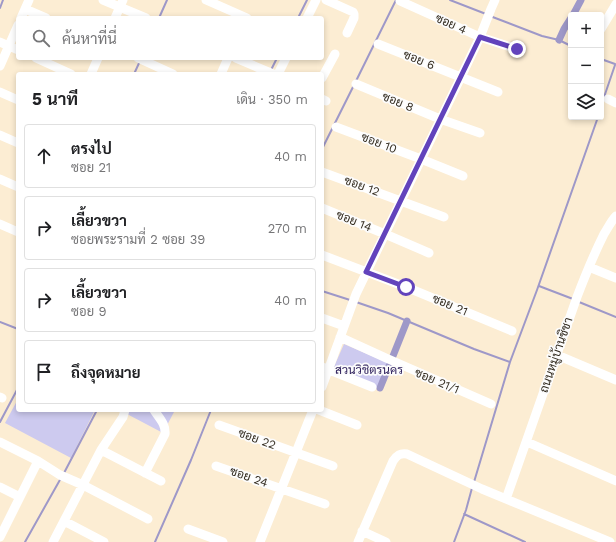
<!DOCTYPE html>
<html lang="th">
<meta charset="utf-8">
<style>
body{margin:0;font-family:"Work Sans",Sarabun,sans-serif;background:#f2f2f2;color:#202124}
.controls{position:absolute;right:12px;top:12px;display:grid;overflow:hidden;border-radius:4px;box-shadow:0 2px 6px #0003}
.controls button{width:36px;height:36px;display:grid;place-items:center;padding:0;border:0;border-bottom:1px solid #e0e0e0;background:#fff;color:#202124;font:20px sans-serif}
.stop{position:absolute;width:12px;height:12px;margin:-9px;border:3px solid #6243bc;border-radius:50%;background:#fff}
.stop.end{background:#6243bc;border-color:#fff;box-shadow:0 1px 4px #0008}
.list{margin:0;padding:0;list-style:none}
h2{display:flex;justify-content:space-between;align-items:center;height:52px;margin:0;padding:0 16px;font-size:17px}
h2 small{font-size:13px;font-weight:400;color:#757577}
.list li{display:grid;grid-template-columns:26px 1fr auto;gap:12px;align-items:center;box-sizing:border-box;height:64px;margin:0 8px 8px;padding:0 8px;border:1px solid #e0e0e0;border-radius:4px}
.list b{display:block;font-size:15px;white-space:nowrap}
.list p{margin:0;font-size:13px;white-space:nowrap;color:#757577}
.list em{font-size:13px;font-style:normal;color:#757577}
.icon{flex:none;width:22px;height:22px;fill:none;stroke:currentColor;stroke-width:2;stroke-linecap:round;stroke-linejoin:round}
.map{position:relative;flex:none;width:616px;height:542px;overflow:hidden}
.search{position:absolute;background:#fff;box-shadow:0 2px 6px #0003;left:16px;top:16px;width:308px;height:44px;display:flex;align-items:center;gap:10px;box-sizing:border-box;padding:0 14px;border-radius:4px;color:#757577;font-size:15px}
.panel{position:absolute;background:#fff;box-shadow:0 2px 6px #0003;left:16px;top:72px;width:308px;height:340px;border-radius:4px}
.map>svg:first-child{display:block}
.green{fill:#cdcaef}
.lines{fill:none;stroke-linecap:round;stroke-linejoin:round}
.stream{stroke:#9e98c8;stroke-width:2}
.canal{stroke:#9e98c8;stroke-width:7}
.minor{stroke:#fff;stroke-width:9}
.route{stroke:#6243bc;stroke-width:5}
.labels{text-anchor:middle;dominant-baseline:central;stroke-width:3.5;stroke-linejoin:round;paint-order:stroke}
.street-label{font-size:12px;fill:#332c20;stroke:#fcfcfc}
.park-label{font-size:12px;fill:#31235e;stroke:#fcfcfc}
</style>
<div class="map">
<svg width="616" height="542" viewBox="0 0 616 542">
<rect width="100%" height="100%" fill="#fcedd3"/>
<path class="green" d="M344 344 388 363 377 388 333 369Z
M18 399V410H95L71 458 5 423Z
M128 410H170L174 412 163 433 127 414Z"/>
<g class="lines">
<path class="stream" d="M450 0 486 14
M0 8 3 0
M490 16 542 36 559 40 571 46
M159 18 167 0
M298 18 307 0
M601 59 615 64
M272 68 277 58
M134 74 140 61
M356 81 396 0
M601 106 615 65
M322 149 354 85
M539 286 573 299
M322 291 350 300
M356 302 388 313 474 349 510 362 537 290 598 117
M579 302 616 317
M0 322 18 329
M0 422 18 388
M64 473 97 410
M474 482 510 362
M464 514 525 542
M25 542 61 478
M155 542 191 460 211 410
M454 542 466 510 472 488"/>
<path class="canal" d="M573 15 581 0
M559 40 564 29 571 18
M393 356 407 321
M380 388 389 366"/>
<path class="minor" d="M103 0 146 18
M206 0 247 18
M326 0 353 12 354 14V18L347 33
M400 1 480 37 517 49
M25 9 46 18
M21 18 29 0
M115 18 123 0
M307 18 316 0
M601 29 616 4
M0 42 18 50
M378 44 498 92
M36 58 71 74
M138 58 173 74
M236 58 273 74
M0 66 18 25
M91 74 98 58
M221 74 228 58
M278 74 286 58
M322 78 335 54
M356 84 440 119 480 133
M0 92 18 100
M322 99 326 101
M608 99 616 103
M336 127 421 159 463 176
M0 135 18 143
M322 172 444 217
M0 179 18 187
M322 208 385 234 429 253
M0 224 18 232
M322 255 406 287 512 331
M589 267 616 278
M322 318 344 326
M340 337 386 358 491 404
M557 355 616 380
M322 367 372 387
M322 387 356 294 461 77 480 37 491 9 495 0
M0 397 2 398
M319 410 357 425
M219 425 333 466
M0 442 38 461
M527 442 616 481
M101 450 161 481
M216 466 325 504
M145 473 165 434C166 424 159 418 154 410
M0 487 20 497
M506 499 577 297C585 276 594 254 604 234 608 228 611 221 616 216
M64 521 104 542
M188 529 223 542
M362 531 386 542
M0 537 38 461 60 475 83 485 148 519
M53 542 101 450 123 417 125 410
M260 542 313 410
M358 542 393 461C397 455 400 453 407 454L482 489 610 542"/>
</g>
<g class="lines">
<path class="route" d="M406 287 366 272 480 37 517 49"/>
</g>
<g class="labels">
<g class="street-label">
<text transform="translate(451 24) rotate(24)">ซอย 4</text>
<text transform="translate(419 60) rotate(22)">ซอย 6</text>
<text transform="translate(398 102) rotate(22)">ซอย 8</text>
<text transform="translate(379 143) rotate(21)">ซอย 10</text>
<text transform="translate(362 186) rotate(20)">ซอย 12</text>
<text transform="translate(354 221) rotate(22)">ซอย 14</text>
<text transform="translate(450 305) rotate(23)">ซอย 21</text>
<text transform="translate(556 355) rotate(-71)">ถนนหมู่บ้านชิชา</text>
<text transform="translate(437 381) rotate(23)">ซอย 21/1</text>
<text transform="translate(257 439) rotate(20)">ซอย 22</text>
<text transform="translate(249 477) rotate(19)">ซอย 24</text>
</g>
<g class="park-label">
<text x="369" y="370">สวนวิชิตรนคร</text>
</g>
</g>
</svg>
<div class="controls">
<button>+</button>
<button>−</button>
<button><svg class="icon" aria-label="layers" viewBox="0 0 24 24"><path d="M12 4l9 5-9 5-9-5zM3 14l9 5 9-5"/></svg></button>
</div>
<div class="stop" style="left:406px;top:287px"></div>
<div class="stop end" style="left:517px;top:49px"></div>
<div class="search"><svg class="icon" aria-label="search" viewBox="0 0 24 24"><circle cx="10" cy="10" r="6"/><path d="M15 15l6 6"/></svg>ค้นหาที่นี่</div>
<section class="panel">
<h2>5 นาที<small>เดิน · 350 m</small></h2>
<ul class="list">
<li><svg class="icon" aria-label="ahead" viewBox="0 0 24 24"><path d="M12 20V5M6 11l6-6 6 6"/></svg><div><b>ตรงไป</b><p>ซอย 21</p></div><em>40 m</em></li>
<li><svg class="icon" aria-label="right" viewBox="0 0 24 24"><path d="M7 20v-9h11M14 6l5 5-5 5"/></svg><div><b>เลี้ยวขวา</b><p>ซอยพระรามที่ 2 ซอย 39</p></div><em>270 m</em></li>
<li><svg class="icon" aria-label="right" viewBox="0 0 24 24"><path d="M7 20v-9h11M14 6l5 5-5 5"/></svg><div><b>เลี้ยวขวา</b><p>ซอย 9</p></div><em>40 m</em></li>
<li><svg class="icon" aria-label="arrive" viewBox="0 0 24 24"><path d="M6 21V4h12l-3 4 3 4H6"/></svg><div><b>ถึงจุดหมาย</b></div></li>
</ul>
</section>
</div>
